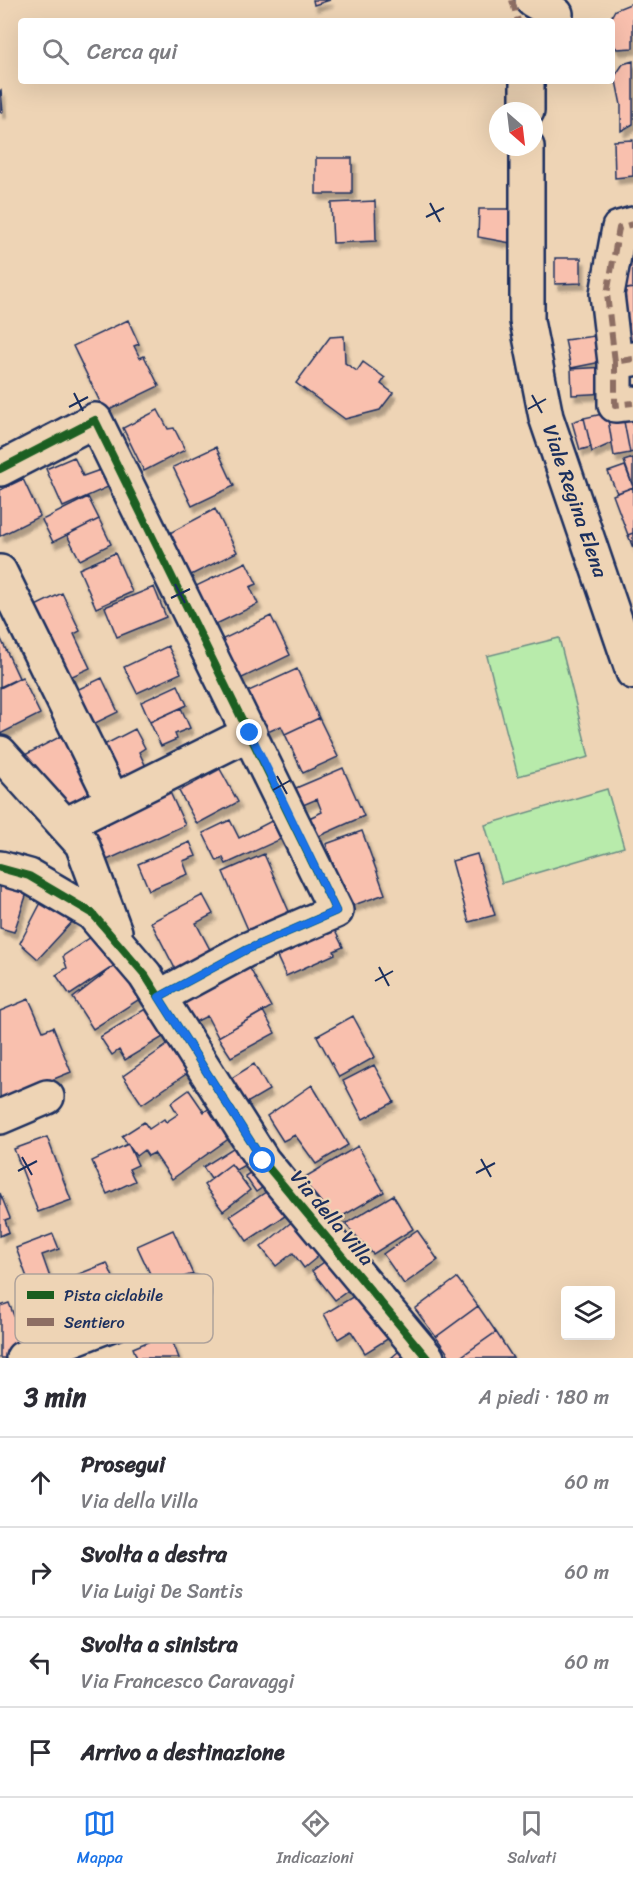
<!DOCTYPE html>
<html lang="it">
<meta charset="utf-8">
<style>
body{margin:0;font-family:Sriracha,sans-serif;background:#f2f2f3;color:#2b2b33}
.controls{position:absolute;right:18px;bottom:18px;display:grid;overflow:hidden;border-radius:6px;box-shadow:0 6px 24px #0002}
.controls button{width:54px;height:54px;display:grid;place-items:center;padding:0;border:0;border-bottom:2px solid #e1e1e2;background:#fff;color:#2b2b33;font:30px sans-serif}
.compass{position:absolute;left:489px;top:102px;width:54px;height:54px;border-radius:50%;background:#fff;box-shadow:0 6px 24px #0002;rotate:152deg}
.stop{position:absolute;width:18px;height:18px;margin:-14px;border:4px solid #1a73e8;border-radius:50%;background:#fff}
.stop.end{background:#1a73e8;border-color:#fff;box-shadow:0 2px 6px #0008}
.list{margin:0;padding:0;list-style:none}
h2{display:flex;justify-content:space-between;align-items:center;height:78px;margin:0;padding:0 24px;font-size:26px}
h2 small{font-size:20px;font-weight:400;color:#7c7c81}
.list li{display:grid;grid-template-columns:39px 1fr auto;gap:18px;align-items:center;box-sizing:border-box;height:90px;padding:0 24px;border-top:2px solid #e1e1e2}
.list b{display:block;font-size:22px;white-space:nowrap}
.list p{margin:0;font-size:20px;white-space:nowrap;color:#7c7c81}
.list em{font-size:20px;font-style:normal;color:#7c7c81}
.icon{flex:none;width:33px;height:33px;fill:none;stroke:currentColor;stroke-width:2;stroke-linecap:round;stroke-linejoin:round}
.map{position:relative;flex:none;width:633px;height:1358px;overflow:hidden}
.search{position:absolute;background:#fff;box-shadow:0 6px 24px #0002;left:18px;right:18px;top:18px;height:66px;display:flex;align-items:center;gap:15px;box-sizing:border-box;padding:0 21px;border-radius:6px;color:#7c7c81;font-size:22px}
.sheet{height:438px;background:#fff}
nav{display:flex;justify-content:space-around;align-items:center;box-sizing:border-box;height:84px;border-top:2px solid #e1e1e2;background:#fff;font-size:16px;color:#7c7c81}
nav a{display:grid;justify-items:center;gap:3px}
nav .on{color:#1a73e8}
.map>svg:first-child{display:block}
.green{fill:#b8ebab;stroke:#6a8d84;stroke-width:1.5}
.building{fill:#f9c0ae;stroke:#1b2f5e;stroke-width:1.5;filter:url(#shadow)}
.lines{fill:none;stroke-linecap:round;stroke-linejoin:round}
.minor-casing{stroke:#1b2f5e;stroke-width:38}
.minor{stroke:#eed4b5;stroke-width:33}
.quiet{stroke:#8d6e63;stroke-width:6;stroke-dasharray:12 6;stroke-linecap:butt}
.cycleway-casing{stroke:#eed4b5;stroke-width:11}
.cycleway{stroke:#1b5e20;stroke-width:8}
.route{stroke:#1a73e8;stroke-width:8}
.ticks{fill:none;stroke:#1b2f5e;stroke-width:2}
.labels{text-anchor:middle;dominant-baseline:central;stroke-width:4.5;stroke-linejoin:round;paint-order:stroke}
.street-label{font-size:20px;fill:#1b2f5e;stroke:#eed4b5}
.key{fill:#eed4b5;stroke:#afa29b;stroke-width:1.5}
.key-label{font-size:16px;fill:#1b2f5e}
</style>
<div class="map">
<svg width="633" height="1358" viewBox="0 0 633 1358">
<defs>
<filter id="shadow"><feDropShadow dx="3.5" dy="6" stdDeviation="1.5" flood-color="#0004"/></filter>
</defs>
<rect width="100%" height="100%" fill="#eed4b5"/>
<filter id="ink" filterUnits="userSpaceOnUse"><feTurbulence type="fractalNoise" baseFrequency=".0167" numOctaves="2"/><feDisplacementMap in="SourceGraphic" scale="12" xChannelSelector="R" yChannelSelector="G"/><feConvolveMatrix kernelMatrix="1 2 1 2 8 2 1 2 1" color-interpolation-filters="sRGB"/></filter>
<g filter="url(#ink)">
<path class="green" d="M559 638 589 757 518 776 487 656Z
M607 789 624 847 502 883 485 825Z"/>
<path class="building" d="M313 0H330L314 5Z
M630 4H633V48L617 49 612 43V21H609L615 10Z
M633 61V124L621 131V105L615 76 623 64Z
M1 90 3 112H0V91Z
M633 140V176L615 178 614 141Z
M316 158H352V194H316Z
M375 201 376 241 333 243 331 203Z
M479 209H512L511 243 478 237Z
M633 253V288L622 290 621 255Z
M555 258H581V283L555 284Z
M633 288V351L623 352 615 291Z
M128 320 139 344 134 346 140 358 144 356 159 386 105 412 73 346Z
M602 335 606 361 571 368 565 340Z
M344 336 345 363 357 371 363 362 385 378 381 384 393 393 380 410 345 419 296 383 330 337Z
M607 367 608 393 572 395 571 369Z
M633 408V452L630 453 622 411Z
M158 410 168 429 174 428 185 450 144 471 123 428Z
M622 411 630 453 614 456 607 413Z
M607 413 612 443 592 452 584 418Z
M584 418 591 447 580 450 572 422Z
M216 447 234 486 192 506 173 467Z
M74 457 83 476 100 470 108 487 63 507 46 469Z
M633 458V486L624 461Z
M625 466 633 487 617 493 608 472Z
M23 479 40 516 0 536V490Z
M633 487V533L628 535 613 495Z
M88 497 99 519 53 542 42 520Z
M215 509 237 552 185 578 164 536Z
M99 519 111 544 80 560 67 535Z
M633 533V548L628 535Z
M115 553 132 592 96 608 79 569Z
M246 562 257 584 250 587 258 604 212 626 194 587Z
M154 587 166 617 117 637 105 607Z
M62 593 80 631 74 634 90 668 57 683 23 612Z
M271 616 290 655 240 679 221 640Z
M0 637 19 678 0 687Z
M168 646 181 673 137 693 124 667Z
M297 669 319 718 285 734 281 726 261 735 242 694Z
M22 677 40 714 0 734V688Z
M102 678 118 712 85 728 68 694Z
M178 685 187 705 150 722 141 702Z
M181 708 190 728 175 734 177 739 161 746 150 722Z
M319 718 338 757 303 773 285 734Z
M135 729 145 748 139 752 148 771 118 787 98 748Z
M67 733 105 797 66 818 21 757Z
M343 768 364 816 317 837 309 818 322 812 317 799 303 805 296 788Z
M220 769 238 802 197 824 179 791Z
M168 788 185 825 107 860 90 823Z
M283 815 292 834 226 864 223 858 217 861 203 833 230 820 239 838Z
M362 831 385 894 348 907 326 844Z
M190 842 196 856 183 861 188 874 149 890 138 864Z
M264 854 294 923 253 941 223 872Z
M477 854 495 915 469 922 452 861Z
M0 881 28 890 14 932 0 928Z
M45 895 73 921 38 959 20 943Z
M203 895 213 914 196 923 216 961 181 980 151 922Z
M334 929 343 947 334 951 335 954 286 976 274 950Z
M97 933 117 964 70 995 56 975 67 968 63 956Z
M247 963 271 1007 218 1037 207 1016 195 1022 182 999Z
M117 964 149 993 93 1029 73 998Z
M29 999 43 1031 53 1027 71 1072 0 1101V1011Z
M155 1003 173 1031 125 1060 119 1050 112 1055 100 1037Z
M263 1011 275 1033 231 1057 218 1037Z
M353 1016 375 1057 339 1077 317 1036Z
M173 1041 192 1070 142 1104 123 1076Z
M254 1064 269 1090 245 1104 230 1079Z
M374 1065 394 1102 363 1119 343 1081Z
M312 1085 348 1145 316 1164 295 1135 283 1141 267 1116Z
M189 1090 204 1112 214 1105 234 1135 172 1179 154 1153 148 1156 144 1150 136 1156 122 1136 144 1122 149 1129 164 1119 166 1122 178 1114 171 1103Z
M47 1137 71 1200 38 1212 14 1149Z
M128 1144 138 1165 129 1169 135 1181 107 1194 92 1161Z
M236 1146 248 1163 236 1170 231 1164 211 1179 203 1167Z
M358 1146 384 1192 334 1221 300 1180Z
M231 1164 250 1190 223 1211 204 1185Z
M259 1167 270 1182 256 1192 245 1176Z
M269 1190 285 1216 247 1241 230 1216Z
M0 1193 10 1218 5 1220 9 1232 0 1236Z
M393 1195 413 1229 373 1254 345 1224Z
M294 1220 321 1254 304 1268 293 1253 276 1266 261 1247Z
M173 1230 196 1281 161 1297 137 1246Z
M417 1230 438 1260 404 1284 383 1254Z
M53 1234 59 1249 42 1255 53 1286 67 1281 83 1323 49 1336 16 1248Z
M335 1254 357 1284 335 1300 312 1271Z
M107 1263 126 1308 92 1322 74 1276Z
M457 1278 478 1306 436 1337 415 1309Z
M366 1289 394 1335 365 1353 351 1331 338 1339 324 1314Z
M9 1303 19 1329 25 1327 33 1351 13 1358H0V1306Z
M478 1306 496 1332 459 1358H451L436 1337Z
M496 1332 513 1358H459Z
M169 1333 179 1358H137L133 1348Z
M405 1346 414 1358H391Z"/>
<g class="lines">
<g class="minor-casing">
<path id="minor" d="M532 0 556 14
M527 81V111
M527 147V321L546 417 633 672
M633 359 615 362V405L633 403
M615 362 607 294 619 228 633 224
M0 469 95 420 336 911 246 950 159 997
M0 572 113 801
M0 753 82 844 115 932
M65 825 250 733
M0 868 29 876 92 913 145 975 263 1161 427 1358
M0 1117 47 1097
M23 1358 193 1293"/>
</g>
<use href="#minor" class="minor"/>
<path class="quiet" d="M512 0 518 21
M633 359 615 362V405L633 403
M615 362 607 294 619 228 633 224"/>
<g class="cycleway-casing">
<path id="cycleway" d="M0 469 95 420 336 911 246 950 159 997
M0 868 29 876 92 913 145 975 263 1161 427 1358"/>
</g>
<use href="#cycleway" class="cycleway"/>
</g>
</g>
<g class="lines" filter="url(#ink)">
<path class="route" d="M250 733 336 911 246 950 159 997 263 1161"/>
</g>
<path class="ticks" d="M430 203 440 222M426 217 444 208M74 393 83 411M532 395 542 413M69 407 88 397M528 409 546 399M175 584 185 603M171 598 190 589M277 776 287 794M273 790 291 780M379 967 389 986M375 981 393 971M22 1157 32 1175M481 1159 491 1177M18 1171 37 1161M476 1173 495 1163"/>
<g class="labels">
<g class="street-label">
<text transform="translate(575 501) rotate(71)">Viale Regina Elena</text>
<text transform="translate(332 1218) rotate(50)">Via della Villa</text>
</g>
</g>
<rect x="15" y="1274" width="198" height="69" rx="9" class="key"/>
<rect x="27" y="1291" width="27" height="8" fill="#1b5e20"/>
<rect x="27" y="1318" width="27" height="8" fill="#8d6e63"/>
<g class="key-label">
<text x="64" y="1301">Pista ciclabile</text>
<text x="64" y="1328">Sentiero</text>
</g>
</svg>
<div class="controls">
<button><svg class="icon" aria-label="layers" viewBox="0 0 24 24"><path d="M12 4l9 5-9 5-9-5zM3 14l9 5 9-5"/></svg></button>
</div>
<svg class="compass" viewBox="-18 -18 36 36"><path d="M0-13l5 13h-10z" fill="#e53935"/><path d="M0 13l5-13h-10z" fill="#7c7c81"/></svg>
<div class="stop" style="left:263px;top:1161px"></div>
<div class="stop end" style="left:250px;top:733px"></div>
<div class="search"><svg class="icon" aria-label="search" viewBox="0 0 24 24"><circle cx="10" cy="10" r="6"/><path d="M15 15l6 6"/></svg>Cerca qui</div>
</div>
<section class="sheet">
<h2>3 min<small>A piedi · 180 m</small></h2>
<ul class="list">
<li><svg class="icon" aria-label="ahead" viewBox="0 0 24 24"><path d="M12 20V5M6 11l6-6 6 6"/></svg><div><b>Prosegui</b><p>Via della Villa</p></div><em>60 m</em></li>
<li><svg class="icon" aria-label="right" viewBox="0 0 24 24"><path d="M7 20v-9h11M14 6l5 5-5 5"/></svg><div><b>Svolta a destra</b><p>Via Luigi De Santis</p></div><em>60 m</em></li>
<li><svg class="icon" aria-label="left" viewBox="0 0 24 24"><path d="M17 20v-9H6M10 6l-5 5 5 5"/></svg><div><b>Svolta a sinistra</b><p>Via Francesco Caravaggi</p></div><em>60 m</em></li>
<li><svg class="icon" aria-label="arrive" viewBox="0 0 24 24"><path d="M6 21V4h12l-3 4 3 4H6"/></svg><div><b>Arrivo a destinazione</b></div></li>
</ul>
</section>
<nav>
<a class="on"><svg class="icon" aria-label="map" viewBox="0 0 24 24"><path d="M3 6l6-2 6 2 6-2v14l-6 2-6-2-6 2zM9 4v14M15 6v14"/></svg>Mappa</a>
<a><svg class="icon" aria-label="directions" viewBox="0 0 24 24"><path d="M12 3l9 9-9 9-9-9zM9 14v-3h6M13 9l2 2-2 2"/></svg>Indicazioni</a>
<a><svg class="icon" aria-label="saved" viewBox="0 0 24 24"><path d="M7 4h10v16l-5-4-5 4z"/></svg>Salvati</a>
</nav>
